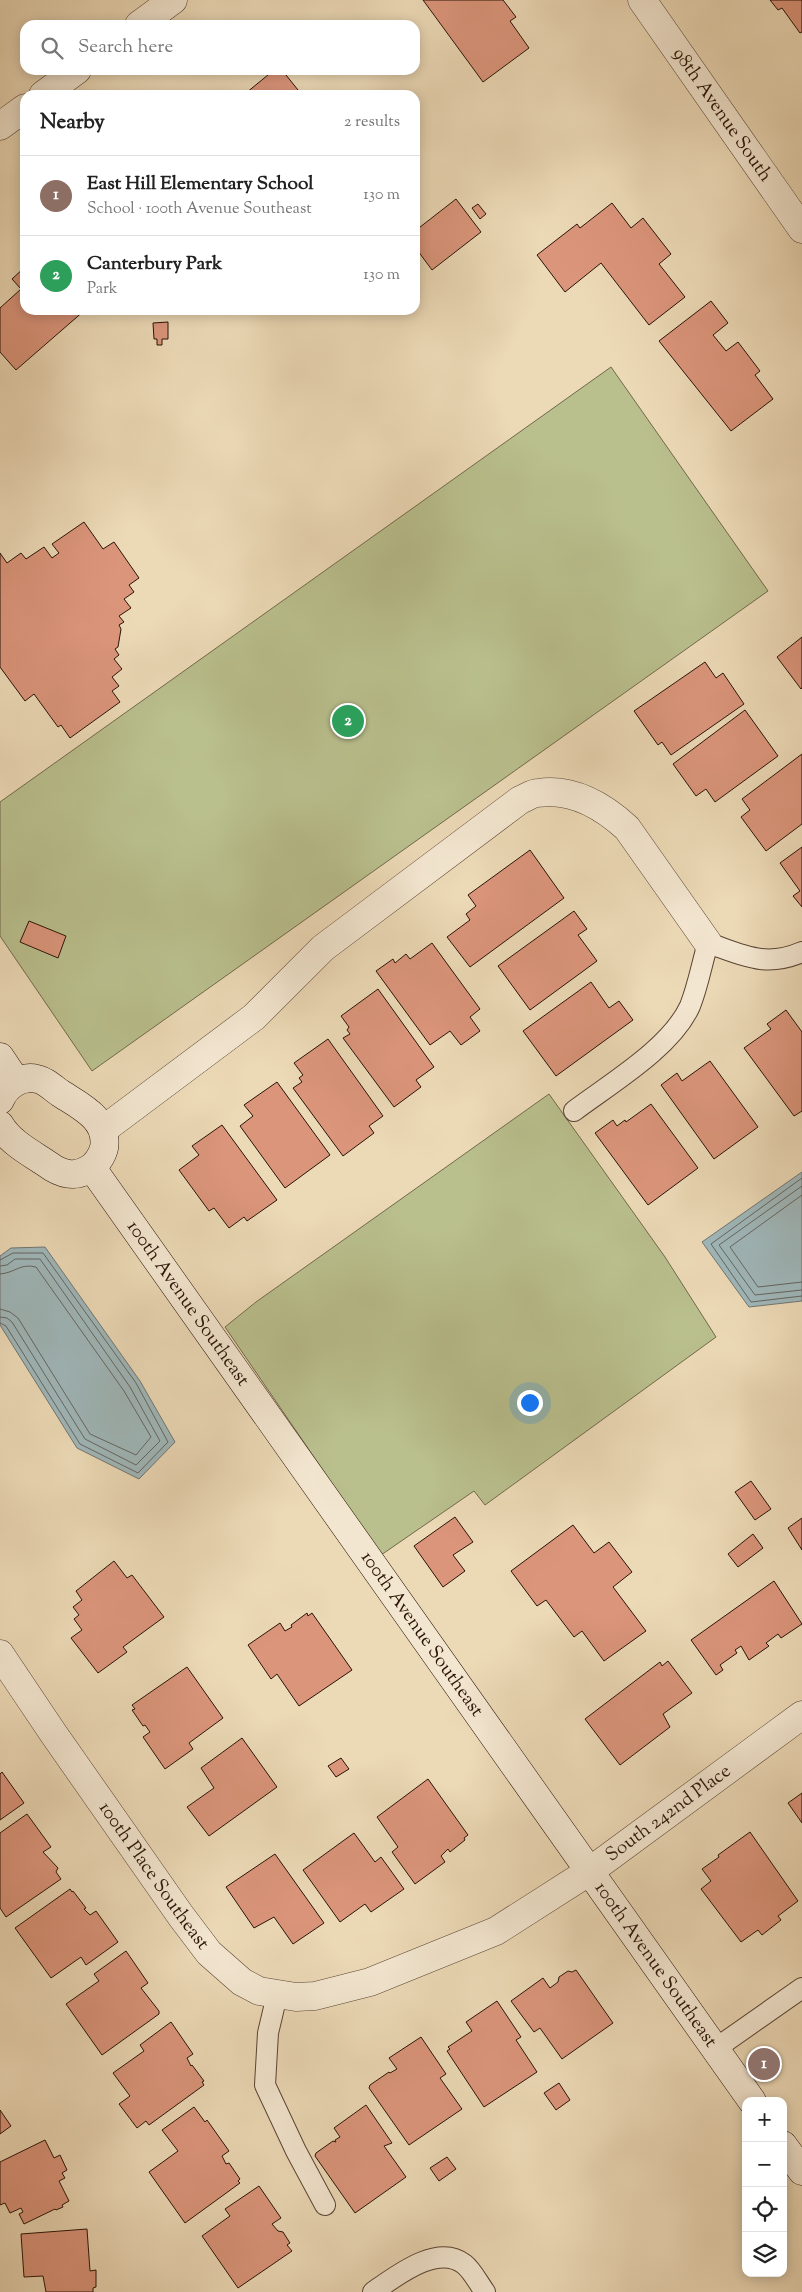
<!DOCTYPE html>
<meta charset="utf-8">
<style>
body{margin:0;font-family:"Sorts Mill Goudy",serif;background:#f2f2f2;color:#222}
.controls{position:absolute;right:15px;bottom:15px;display:grid;overflow:hidden;border-radius:10px;box-shadow:0 2px 12px #0003}
.controls button{width:45px;height:45px;display:grid;place-items:center;padding:0;border:0;border-bottom:1px solid #e0e0e0;background:#fff;color:#222;font:25px sans-serif}
.you{position:absolute;left:529px;top:1402px;width:18px;height:18px;margin:-12px;border:4px solid #fff;border-radius:50%;background:#1a73e8;box-shadow:0 0 0 8px #1a73e833}
.badge{display:grid;place-items:center;width:32px;height:32px;border-radius:50%;background:#7c3aed;color:#fff;font-size:16px;font-weight:700}
.pin{position:absolute;translate:-50% -50%;border:2px solid #fff;box-shadow:0 1px 5px #0006}
.list{margin:0;padding:0;list-style:none}
h2{display:flex;justify-content:space-between;align-items:center;height:65px;margin:0;padding:0 20px;font-size:21px}
h2 small{font-size:16px;font-weight:400;color:#767676}
.list li{display:grid;grid-template-columns:32px 1fr auto;gap:15px;align-items:center;box-sizing:border-box;height:80px;padding:0 20px;border-top:1px solid #e0e0e0}
.list b{display:block;font-size:19px;white-space:nowrap}
.list p{margin:0;font-size:16px;white-space:nowrap;color:#767676}
.list em{font-size:16px;font-style:normal;color:#767676}
.icon{flex:none;width:28px;height:28px;fill:none;stroke:currentColor;stroke-width:2;stroke-linecap:round;stroke-linejoin:round}
.map{position:relative;flex:none;width:802px;height:2292px;overflow:hidden}
.search{position:absolute;background:#fff;box-shadow:0 2px 12px #0003;left:20px;top:20px;width:400px;height:55px;display:flex;align-items:center;gap:12px;box-sizing:border-box;padding:0 18px;border-radius:15px;color:#767676;font-size:19px}
.panel{position:absolute;background:#fff;box-shadow:0 2px 12px #0003;left:20px;top:90px;width:400px;height:225px;border-radius:15px}
.map>svg:first-child{display:block}
.green{fill:#b9bf8d;stroke:#71694a}
.water{fill:#9fb7ba;stroke:#707572}
.lines{fill:none;stroke-linecap:round;stroke-linejoin:round}
.shore{stroke:#646560;stroke-width:1}
.building{fill:#db957b;stroke:#291307}
.lane-casing{stroke:#5a4433;stroke-width:22}
.street-casing{stroke:#5a4433;stroke-width:29}
.secondary-casing{stroke:#291307;stroke-width:29}
.lane{stroke:#f3e6d0;stroke-width:20}
.street{stroke:#f3e6d0;stroke-width:28}
.secondary{stroke:#f3e6d0;stroke-width:28}
.labels{text-anchor:middle;dominant-baseline:central;stroke-width:5;stroke-linejoin:round;paint-order:stroke}
.street-label{font-size:19px;fill:#291307;stroke:#f3e6d0}
</style>
<div class="map">
<svg width="802" height="2292" viewBox="0 0 802 2292">
<rect width="100%" height="100%" fill="#ecd9b6"/>
<filter id="stains"><feTurbulence type="fractalNoise" baseFrequency=".004" numOctaves="4"/><feColorMatrix values="0 0 0 0 .2 0 0 0 0 .09 0 0 0 0 .02 0 0 0 .5 -.17"/></filter>
<radialGradient id="worn" r=".72"><stop offset=".6" stop-color="#630" stop-opacity="0"/><stop offset="1" stop-color="#630" stop-opacity=".3"/></radialGradient>
<path class="green" d="M611 367 768 591 92 1071 0 936V802Z
M549 1094 665 1257 716 1337 485 1505 474 1491 381 1555 225 1327 256 1302Z"/>
<path class="water" d="M802 1172V1301L749 1307 702 1242Z
M45 1247 140 1381 175 1442 139 1479 77 1448 0 1325V1256L11 1248Z"/>
<g class="lines">
<path class="shore" d="M802 1178 711 1244 751 1302 802 1296
M802 1186 719 1245 755 1295 802 1290
M802 1195 730 1247 758 1287 802 1282
M0 1260 13 1253H43L136 1383 168 1442 138 1473 80 1444 6 1326 0 1323
M0 1266 7 1265 15 1259H40L130 1387 160 1441 136 1465 85 1439 12 1322 7 1318 0 1317
M0 1274C15 1273 20 1263 36 1267L124 1391 151 1437 136 1455 90 1434 18 1318 10 1312 0 1309"/>
</g>
<path class="building" d="M423 0H503L516 17 510 21 529 48 483 82Z
M770 0H802V32L800 33 782 8 778 10Z
M274 70H282L302 95H248L246 93Z
M456 199 481 232 432 270 415 247V231Z
M612 203 631 228 643 218 671 254 659 264 685 297 649 325 601 263 565 292 537 255 577 224 580 228Z
M478 204 486 214 480 219 472 208Z
M25 267V310H85L16 370 0 352V308L21 289 12 279Z
M711 301 728 323 713 335 726 351 738 342 760 371 755 375 773 399 731 431 659 341Z
M168 322V339H162V345H157V339H154L153 323Z
M84 522 103 549 114 542 139 578 129 585 134 592 124 599 131 608 119 616 124 622 119 625 121 629 118 647 115 649 119 655 114 659 122 669 112 677 119 686 112 691 120 702 70 738 61 725 58 727 34 694 25 701 0 667V553L7 563 21 553 26 559 44 547 52 558 59 553 52 544Z
M802 637V688L801 689 777 657Z
M705 662 716 678 723 673 744 704 671 755 662 742 658 745 634 711Z
M745 710 778 756 715 802 706 789 696 796 673 764Z
M802 754V824L766 851 741 817 750 810 742 799Z
M802 847V907L793 896 800 891 780 863Z
M530 850 564 898 470 967 447 937 470 920 466 914 476 906 468 895Z
M574 911 587 929 578 935 597 961 530 1010 498 966Z
M29 921 66 936 58 958 20 942Z
M432 943 480 1009 470 1017 480 1031 461 1045 450 1031 430 1045 376 971 393 959 395 963 406 954 410 959Z
M591 982 609 1008 619 1001 633 1020 556 1076 523 1031Z
M378 989 434 1067 416 1080 421 1087 394 1107 343 1038 350 1034 347 1030 349 1027 341 1016Z
M786 1010 802 1032V1111L794 1116 744 1048 771 1029 767 1024Z
M328 1039 383 1116 369 1126 374 1133 343 1156 293 1088 302 1082 299 1078 303 1075 294 1063Z
M710 1061 758 1127 714 1159 661 1085 677 1073 682 1081Z
M277 1082 330 1155 285 1188 240 1126 253 1116 244 1105Z
M651 1104 698 1168 648 1205 595 1133 613 1120 617 1126 625 1120 626 1122Z
M222 1125 277 1200 247 1221 244 1217 229 1228 214 1208 209 1211 179 1170 199 1155 192 1146Z
M751 1481 771 1509 755 1520 735 1492Z
M455 1517 473 1542 453 1555 465 1571 443 1587 414 1546Z
M802 1518V1550L788 1528Z
M573 1525 594 1553 609 1542 632 1572 613 1587 646 1631 604 1661 582 1631 574 1637 546 1600 537 1606 511 1571Z
M753 1534 763 1548 738 1567 728 1554Z
M114 1561 127 1578 132 1575 164 1617 123 1647 127 1652 98 1673 71 1638 82 1630 74 1619 79 1615 73 1607 82 1600 76 1591Z
M774 1581 802 1624 781 1638 778 1634 766 1643 769 1646 749 1660 741 1646 735 1650 737 1653 720 1665 723 1670 716 1675 691 1640Z
M307 1613 308 1616 312 1613 352 1670 299 1706 277 1674 271 1679 248 1645 280 1623 285 1631 292 1627 291 1625Z
M668 1661 692 1693 663 1714 670 1727 620 1765 585 1719 660 1662 662 1666Z
M187 1667 223 1718 189 1743 193 1749 165 1769 143 1737 150 1732 145 1725 143 1726 132 1710 135 1709 132 1705Z
M242 1738 277 1787 209 1836 187 1807 214 1788 201 1768Z
M341 1758 349 1769 336 1777 328 1766Z
M2 1772 24 1803 0 1820V1774Z
M428 1779 468 1835 464 1838 465 1840 450 1852 448 1849 441 1856 445 1862 415 1884 392 1852 398 1847 377 1817Z
M802 1793V1823L788 1803Z
M27 1814 51 1847 43 1852 58 1868 56 1872 61 1879 6 1917 0 1908V1833Z
M750 1832 798 1901 778 1916 781 1920 762 1935 758 1930 741 1942 701 1889 711 1881 702 1869 719 1857 718 1855Z
M354 1833 375 1862 381 1857 404 1889 371 1912 365 1904 340 1922 303 1870Z
M275 1854 324 1923 293 1944 274 1917 254 1928 226 1887Z
M70 1889 72 1892 73 1891 86 1908 84 1909 90 1915 96 1911 118 1942 86 1965 81 1957 51 1978 15 1928Z
M126 1951 148 1983 141 1988 159 2011V2014L102 2055 66 2004 99 1981 94 1974Z
M576 1970 613 2023 562 2059 540 2028 534 2032 511 2001 543 1978 550 1988 558 1982 559 1977 568 1971 572 1972Z
M497 2001 521 2037 516 2040 537 2072 484 2107 447 2051 450 2049 448 2047 472 2031 466 2022Z
M171 2022 193 2054 187 2058 191 2066 192 2065 204 2081 202 2082 204 2085 149 2125 146 2121 137 2128 119 2104 130 2096 113 2073 144 2051 140 2045Z
M421 2037 446 2074 440 2078 462 2109 409 2145 369 2088 370 2085 389 2072 390 2073 397 2069 389 2058Z
M559 2083 570 2100 556 2110 544 2093Z
M366 2105 392 2143 384 2146 406 2177 355 2213 315 2156 316 2153 333 2141 336 2142 335 2140 340 2137 334 2128Z
M194 2107 205 2122 207 2120 229 2151 222 2156 226 2164 229 2163 240 2179 238 2181 240 2183 185 2223 149 2172 178 2151 162 2130Z
M0 2110 11 2126 0 2134Z
M45 2140 54 2158 60 2155 67 2170 62 2173 65 2178 59 2181 69 2201 62 2205 63 2207 56 2210 55 2209 24 2224 19 2214 23 2212 21 2208 10 2213 5 2203 0 2205V2162Z
M447 2157 456 2169 439 2181 430 2168Z
M259 2186 281 2218 272 2224 278 2231 283 2232 290 2243 287 2245 292 2251 238 2288 202 2236 230 2216 225 2209Z
M87 2229 90 2271 96 2270V2287L93 2288V2292H46L43 2276 24 2277 21 2234Z"/>
<g class="lines">
<g class="lane-casing">
<path id="lane" d="M574 1111C611 1083 671 1048 690 1006 698 986 702 963 708 943 743 955 765 968 802 952
M277 1995 268 2033 265 2085 296 2151 325 2205
M715 2049 802 1988
M373 2292C395 2277 437 2243 464 2264 472 2270 479 2284 485 2292"/>
</g>
<g class="street-casing">
<g id="street">
<path id="s1" d="M642 0 802 229"/>
<path d="M139 25 173 0"/>
<path d="M43 95 77 70"/>
<path d="M0 126 25 108"/>
<path d="M103 1130 254 1017 323 948 520 800C526 798 532 793 538 793 572 788 603 806 627 828L708 943"/>
<path id="s2" d="M0 1654 53 1733 181 1916 209 1953 242 1982 259 1991 296 1997 315 1996 370 1982 496 1931 590 1871 802 1715"/>
</g>
</g>
<g class="secondary-casing">
<g id="secondary">
<path d="M0 1057 16 1081"/>
<path d="M0 1100C6 1086 21 1075 37 1079 44 1080 53 1088 60 1093 80 1106 109 1119 104 1148 102 1156 96 1165 89 1169 76 1177 65 1175 53 1168 35 1155 11 1144 0 1125"/>
<path id="s3" d="M92 1168 752 2101"/>
<path d="M783 2145 802 2171"/>
</g>
</g>
<use href="#lane" class="lane"/>
<use href="#street" class="street"/>
<use href="#secondary" class="secondary"/>
</g>
<g class="labels">
<g class="street-label">
<text stroke="none"><textPath href="#s1" startOffset="140">98th Avenue South</textPath></text>
<text stroke="none"><textPath href="#s3" startOffset="166">100th Avenue Southeast</textPath></text>
<text stroke="none"><textPath href="#s3" startOffset="571">100th Avenue Southeast</textPath></text>
<text stroke="none"><textPath href="#s2" startOffset="886">South 242nd Place</textPath></text>
<text stroke="none"><textPath href="#s2" startOffset="270">100th Place Southeast</textPath></text>
<text stroke="none"><textPath href="#s3" startOffset="976">100th Avenue Southeast</textPath></text>
</g>
</g>
<rect width="100%" height="100%" filter="url(#stains)"/>
<rect width="100%" height="100%" fill="url(#worn)"/>
</svg>
<div class="controls">
<button>+</button>
<button>−</button>
<button><svg class="icon" aria-label="locate" viewBox="0 0 24 24"><circle cx="12" cy="12" r="6"/><path d="M12 2v4M12 18v4M2 12h4M18 12h4"/></svg></button>
<button><svg class="icon" aria-label="layers" viewBox="0 0 24 24"><path d="M12 4l9 5-9 5-9-5zM3 14l9 5 9-5"/></svg></button>
</div>
<div class="you"></div>
<div class="pin badge" style="left:764px;top:2064px;background:#8d6e63">1</div>
<div class="pin badge" style="left:348px;top:721px;background:#2e9e5b">2</div>
<div class="search"><svg class="icon" aria-label="search" viewBox="0 0 24 24"><circle cx="10" cy="10" r="6"/><path d="M15 15l6 6"/></svg>Search here</div>
<section class="panel">
<h2>Nearby<small>2 results</small></h2>
<ul class="list">
<li><span class="badge" style="background:#8d6e63">1</span><div><b>East Hill Elementary School</b><p>School · 100th Avenue Southeast</p></div><em>130 m</em></li>
<li><span class="badge" style="background:#2e9e5b">2</span><div><b>Canterbury Park</b><p>Park</p></div><em>130 m</em></li>
</ul>
</section>
</div>
